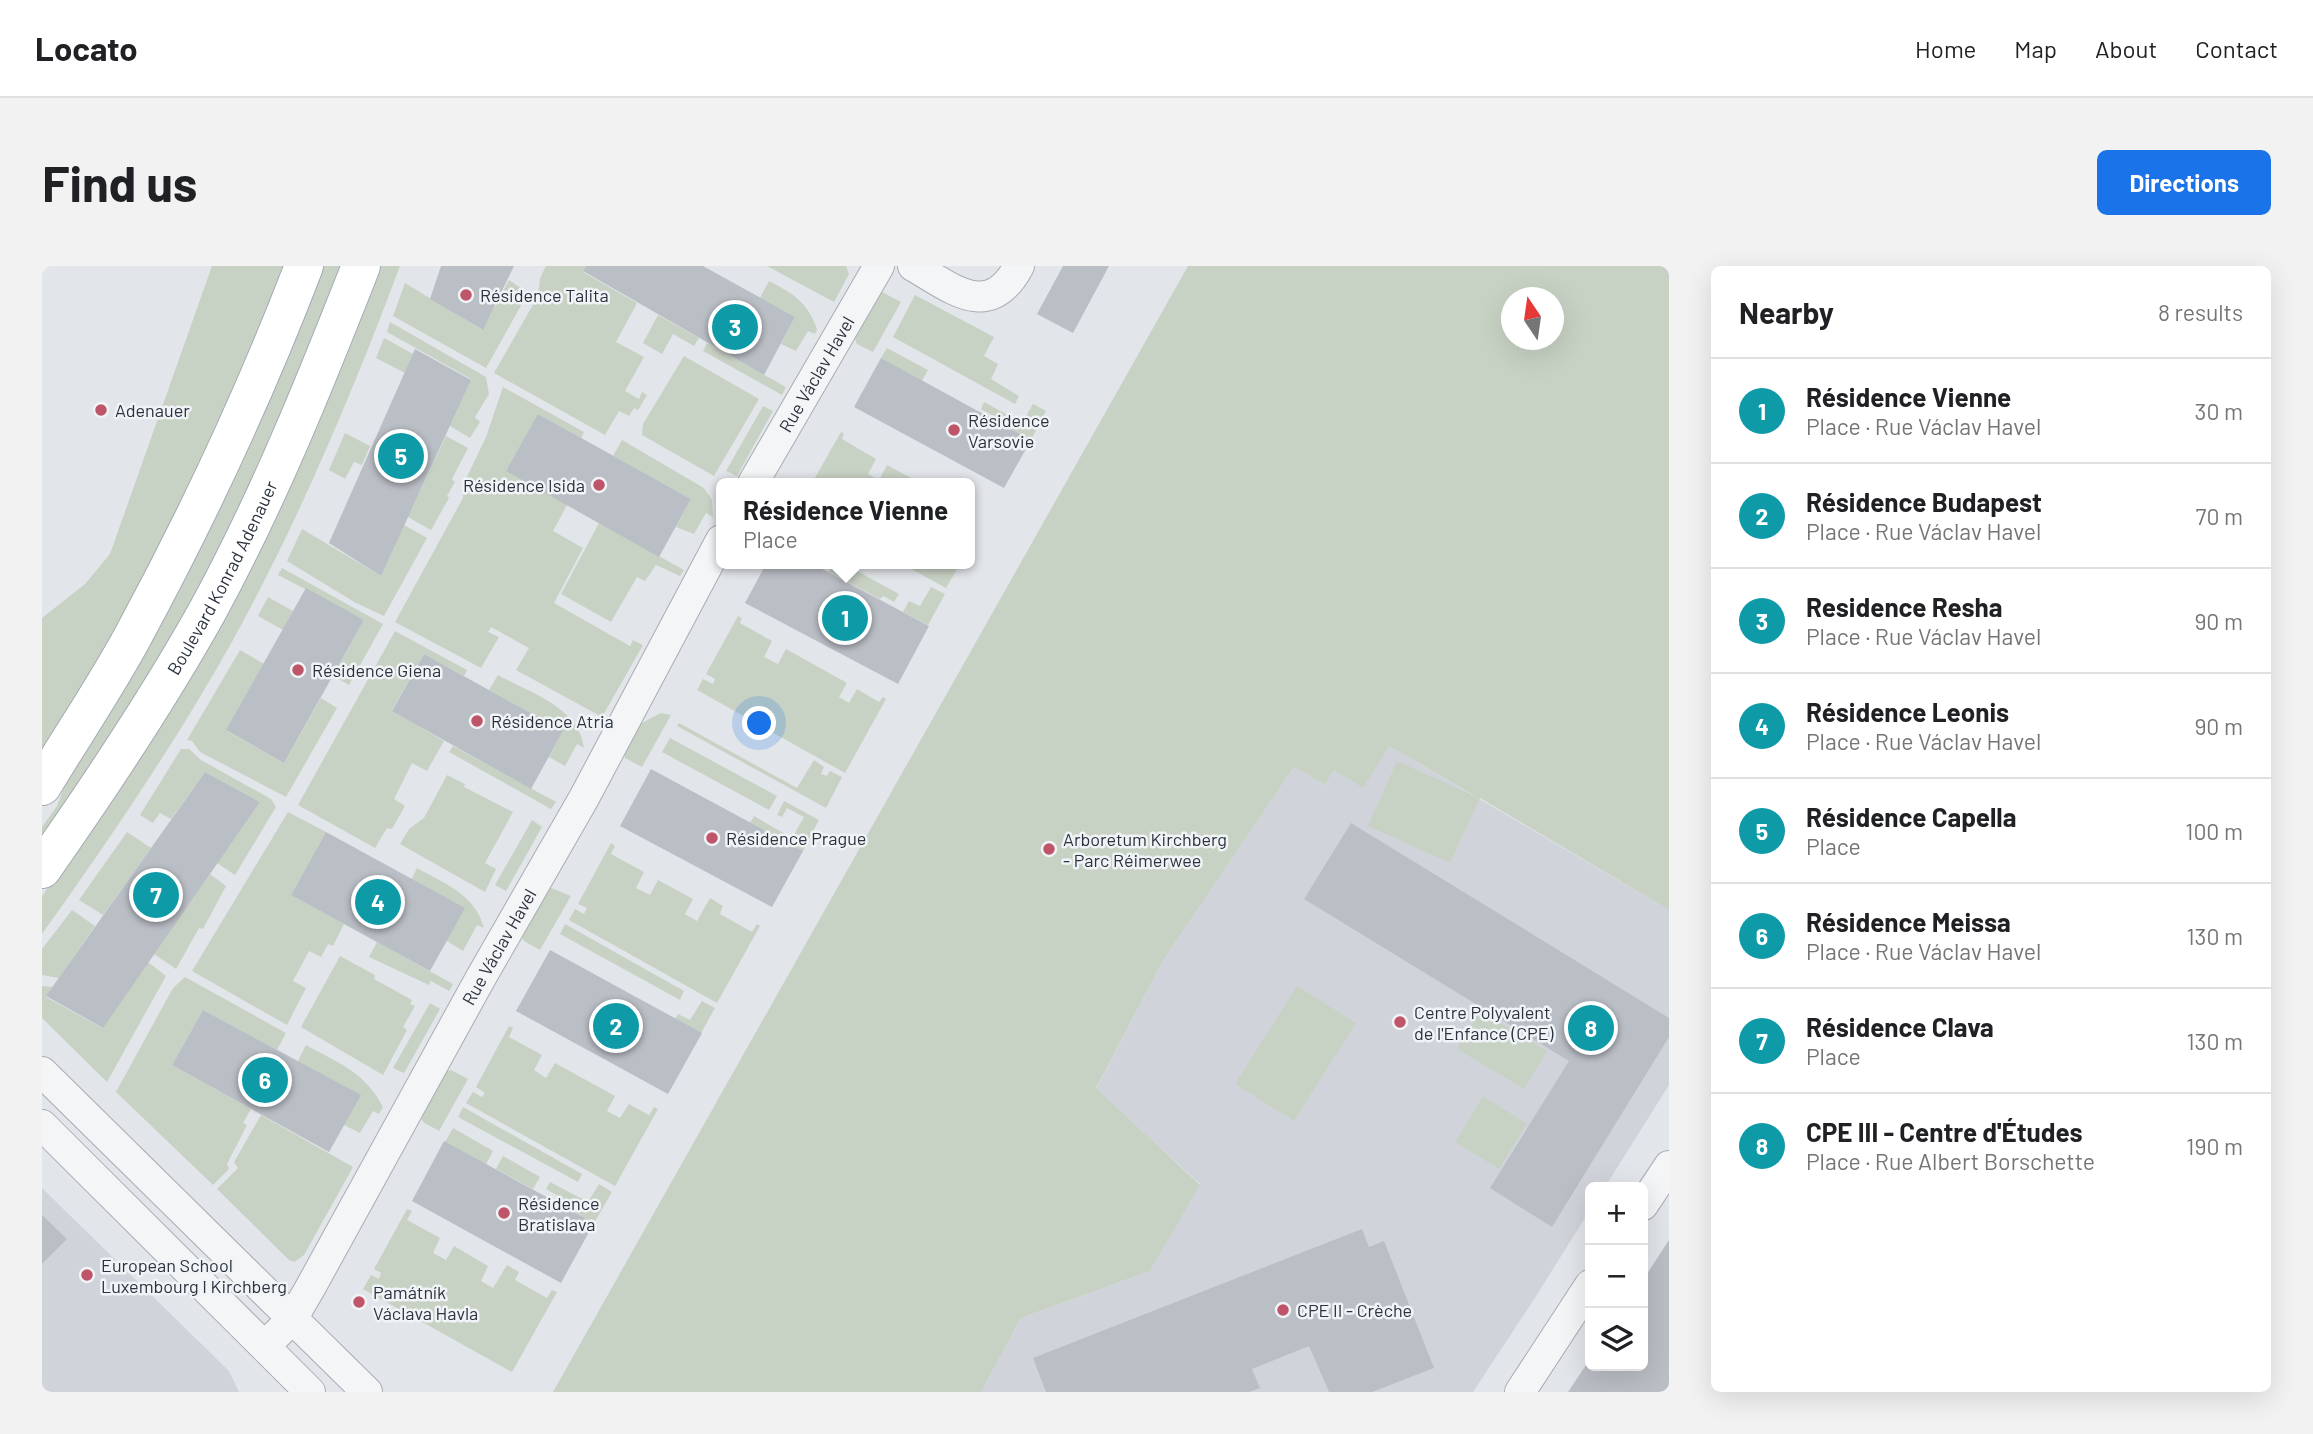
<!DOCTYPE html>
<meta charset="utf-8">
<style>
body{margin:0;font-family:Barlow,sans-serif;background:#f2f2f2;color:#202124}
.controls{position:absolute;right:21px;bottom:21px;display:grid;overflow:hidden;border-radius:10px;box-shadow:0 7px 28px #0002}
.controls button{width:63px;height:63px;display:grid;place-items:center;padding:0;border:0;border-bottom:2px solid #e0e0e0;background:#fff;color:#202124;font:35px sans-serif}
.compass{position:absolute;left:1459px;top:21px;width:63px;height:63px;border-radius:50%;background:#fff;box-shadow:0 7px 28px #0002;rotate:347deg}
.you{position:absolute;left:718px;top:458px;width:24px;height:24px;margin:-18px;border:5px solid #fff;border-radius:50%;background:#1a73e8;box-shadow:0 0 0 10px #1a73e833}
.badge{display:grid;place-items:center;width:46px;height:46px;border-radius:50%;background:#1a73e8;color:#fff;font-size:23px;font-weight:700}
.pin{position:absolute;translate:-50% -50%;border:4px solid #fff;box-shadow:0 2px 7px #0006}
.popup{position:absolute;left:674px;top:212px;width:259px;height:91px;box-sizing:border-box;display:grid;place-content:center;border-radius:10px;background:#fff;filter:drop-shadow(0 2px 5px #0005);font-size:23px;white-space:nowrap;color:#757577}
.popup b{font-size:26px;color:#202124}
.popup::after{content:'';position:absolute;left:50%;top:100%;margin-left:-14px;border:14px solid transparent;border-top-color:#fff}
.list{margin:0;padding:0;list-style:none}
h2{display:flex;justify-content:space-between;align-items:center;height:91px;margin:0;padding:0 28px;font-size:30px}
h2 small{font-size:23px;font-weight:400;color:#757577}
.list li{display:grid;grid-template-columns:46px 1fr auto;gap:21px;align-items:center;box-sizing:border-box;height:105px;padding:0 28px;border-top:2px solid #e0e0e0}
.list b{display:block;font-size:26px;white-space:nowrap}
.list p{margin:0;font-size:23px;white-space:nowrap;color:#757577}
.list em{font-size:23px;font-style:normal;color:#757577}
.icon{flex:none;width:38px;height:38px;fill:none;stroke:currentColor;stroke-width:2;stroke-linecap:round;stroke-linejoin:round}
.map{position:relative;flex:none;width:1627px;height:1126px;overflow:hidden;border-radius:10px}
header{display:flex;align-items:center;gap:42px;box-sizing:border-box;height:98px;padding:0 35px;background:#fff;border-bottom:2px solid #e0e0e0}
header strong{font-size:33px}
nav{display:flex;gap:38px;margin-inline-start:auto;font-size:24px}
.intro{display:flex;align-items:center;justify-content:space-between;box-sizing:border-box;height:168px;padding:0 42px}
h1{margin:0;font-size:49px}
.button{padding:18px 32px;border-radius:10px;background:#1a73e8;color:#fff;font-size:24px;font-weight:700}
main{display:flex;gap:42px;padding:0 42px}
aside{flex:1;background:#fff;border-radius:10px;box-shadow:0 7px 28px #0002}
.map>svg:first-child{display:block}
.built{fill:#d0d4da}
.green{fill:#c8d2c4;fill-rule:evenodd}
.building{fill:#babec5}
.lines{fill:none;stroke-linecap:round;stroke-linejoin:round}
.minor-casing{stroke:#a8acb3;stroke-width:32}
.major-casing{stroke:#a3aab3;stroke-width:40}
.minor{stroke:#f4f5f7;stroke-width:30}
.major{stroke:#fff;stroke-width:38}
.poi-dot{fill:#bf5568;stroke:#f1f4f6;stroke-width:2.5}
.labels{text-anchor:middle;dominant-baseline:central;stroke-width:5;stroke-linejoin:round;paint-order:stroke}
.poi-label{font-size:18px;fill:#2c333f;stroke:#f1f4f6;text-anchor:start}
.street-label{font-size:18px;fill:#2c333f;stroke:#f1f4f6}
</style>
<header>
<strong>Locato</strong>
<nav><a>Home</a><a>Map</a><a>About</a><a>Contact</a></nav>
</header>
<div class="intro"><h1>Find us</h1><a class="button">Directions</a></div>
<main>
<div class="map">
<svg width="1627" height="1126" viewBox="0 0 1627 1126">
<rect width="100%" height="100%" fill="#e2e5e9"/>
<path class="built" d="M1347 480 1627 644V819L1563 921H1548V944L1491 1035 1431 1126H939L979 1052 1108 1005 1158 918 1054 823 1122 693 1252 501 1283 519 1292 504Z
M0 922 187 1105 197 1126H0Z"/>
<path class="green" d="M170 0H243L162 206 75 368 0 487V352L43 318 68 288Z
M278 0H303L247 141 144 351 0 578V561L15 540 27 508Z
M335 0H358C310 128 257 254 191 374 134 476 68 573 0 668V630L51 558Z
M504 0H544L541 6 595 37 574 76 602 91 583 125 597 133 600 126 605 129 596 144 592 142 587 150 577 145 563 169 452 107 496 30 498 12Z
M725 0H804L807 8 792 36Z
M1146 0H1627V644L1438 532 1408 597 1326 560 1355 495 1435 531 1347 480 1321 522 1292 504 1283 519 1252 501 1122 693 1054 822 1158 919 1108 1005 979 1052 939 1126H511ZM1470 32H1512V74H1470Z
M467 14 486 27 444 102 351 50 363 17 440 64Z
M727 15C751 27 766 37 775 63L773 68 766 65 754 85 739 78 753 51 718 32Z
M840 26 859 36 831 86 815 78 813 73Z
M873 29 952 71 942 90 956 98 949 113 977 130 973 138 851 71Z
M616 49 657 72 652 80 631 68 620 88 601 77Z
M348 56 444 111 447 128 433 151 438 156 428 172 408 160 429 113 345 66Z
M342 72 371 88 363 107 334 92Z
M665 77 744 121 740 129 661 85Z
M845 82 886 104 880 115 839 92Z
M642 90 717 133 672 210 600 169 601 158Z
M461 121 542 166 539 172 496 148 525 239 511 265 541 282 512 337 588 380 591 374 601 379 560 451 474 404 487 382 449 361 446 366 457 371 439 402 353 356 421 232 422 217 444 171Z
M942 136 980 157 991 138 1004 145 989 174 952 154 953 151 939 143Z
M721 140 731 145 695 210 684 205Z
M799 166 802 168 800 173 834 193 826 208 837 214 845 199 878 217H770Z
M303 167 328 180 320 199 312 196 303 213 287 204Z
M404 170 426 182 410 213 413 216 405 230 407 232 389 264 366 251Z
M580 174 662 222 670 234 671 251 664 247 652 268 634 261 649 233 571 190Z
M557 257 642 304 638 310 614 299 603 315 595 311 569 356 519 328Z
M362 259 385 272 342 350 314 337 245 295 260 263 339 310Z
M791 298H802L857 328 852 336 841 330 838 333 787 306Z
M860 298H918L904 322Z
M240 302 341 358 307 419 291 410 322 354 236 309Z
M889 321 903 328 886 359 861 346 867 335 878 340Z
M226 331 251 345 241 364 216 350Z
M696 350 700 352 698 357 730 375 722 391 736 398 744 383 805 417 797 431 807 437 815 423 837 436 841 431 844 433 803 507 655 424 661 413 671 418 673 413 664 408Z
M353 365 425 404 422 410 382 388 350 444 402 475 385 505 370 497 352 533 363 540 350 563 345 562 333 582 256 539Z
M198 384 222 398 185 465 242 497 279 432 295 442 244 531 158 486 150 475 145 474Z
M456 409C488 427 537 441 542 482L535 478 523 500 507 491 521 465 447 424Z
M619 447 629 449 600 501 583 492 582 488 598 458Z
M637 457 755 522 772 494 782 501 779 508 785 510 788 505 800 511 784 542 635 460Z
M628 472 735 530 727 544 620 486Z
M411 480 514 536 509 543 407 486Z
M139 483H147L159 494 229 533 234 541 193 609 175 597 218 536 163 506 129 553 118 547 111 557 98 549Z
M405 509 423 518 422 521 471 546 443 597 454 603 443 626 358 578 367 563 382 552Z
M742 535 777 554 761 585 708 557 712 550 750 572 762 551 745 542 740 551 735 549Z
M246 546 284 566 249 629 302 658 291 680 286 678 279 691 267 685 251 715 264 722 245 759 150 705Z
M490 554 500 561 464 625 453 619Z
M85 566 109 582 61 649 37 634Z
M569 577 573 580 569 588 602 606 594 622 608 629 616 614 651 633 643 648 655 655 668 632 681 640 678 648 710 666 715 658 718 660 675 737 527 654 533 643 542 648 545 642 536 638Z
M375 602C403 618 433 628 442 662L435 659 421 685 405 675 369 614Z
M168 608 184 620 161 663 157 662 134 703 112 688Z
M507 621 529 630 498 684 482 675 480 671Z
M30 644 53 660 17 712 0 709V683Z
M523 658 642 725 638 734 518 668Z
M335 676 411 718 407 725 389 715 387 719 327 691Z
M298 690 333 709 332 713 370 734 368 738 373 740 361 761 365 764 341 809 259 761Z
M106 696 124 710 65 816 0 752V720L10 721 4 731 60 762Z
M143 711 244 767 235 784 161 744 130 799 209 843 201 857 205 859 185 898 187 903 171 919 74 826 131 722Z
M1255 720 1314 757 1252 855 1193 818Z
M660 735 673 742 659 767 633 753 636 748 648 754Z
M388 737 398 743 362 807 351 802Z
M1438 745 1505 785 1482 823 1415 783Z
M467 760 471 762 467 771 500 789 492 804 504 812 513 797 573 830 565 845 578 852 587 838 607 849 612 841 616 843 573 920 424 837 431 826 440 831 443 827 434 821Z
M264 779C298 798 323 806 341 841L337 848 331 845 318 867 302 859 256 795Z
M409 804 426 813 397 865 381 856 379 851 405 805Z
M1441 830 1485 858 1457 903 1413 876Z
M421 841 540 908 536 916 416 851Z
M219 849 311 901 262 989 252 996 247 994 175 923 196 902 192 896Z
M411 862 451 885 444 898 403 876Z
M461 890 498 911 491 923 454 903Z
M508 916 546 936 557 918 570 926 552 957 515 936 518 931 504 923Z
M365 943 370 945 365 954 398 972 391 987 404 994 412 980 446 1000 439 1015 451 1022 465 999 477 1006 473 1014 505 1032 510 1024 515 1026 470 1106 321 1023 329 1009 337 1013 339 1007 332 1003Z"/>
<path class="building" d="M399 0H472L441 64 388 33Z
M544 0H661L753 51 722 109 541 5Z
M1021 0H1067L1031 67 995 48Z
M373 83 429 114 339 310 287 277Z
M839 92 989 174 962 222 812 141Z
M496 148 649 233 617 291 464 205Z
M724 298H771L887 360 856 418 703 337Z
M264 322 322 354 242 497 184 464Z
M382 388 521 465 489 523 350 445Z
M609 503 761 585 730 641 578 560Z
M163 506 218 536 61 762 4 730Z
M1309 557 1627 752V771L1510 961 1448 922 1527 795 1262 633Z
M284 566 423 642 388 705 249 629Z
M508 684 660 767 626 828 474 745Z
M161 744 319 829 287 886 130 799Z
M402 875 552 957 519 1017 370 935Z
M0 949 25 973 0 998Z
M1320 963 1327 981 1342 975 1392 1102 1330 1126H1287L1267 1080 1210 1103 1218 1122 1207 1126H1004L991 1092Z
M1627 974V1126H1526L1548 1093V1100H1601V1014Z"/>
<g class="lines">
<g class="minor-casing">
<g id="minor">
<path d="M871 0C910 22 947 56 977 0"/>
<path id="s1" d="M711 217 837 0"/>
<path d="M0 806 325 1126"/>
<path d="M0 859 268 1126"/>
<path d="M1601 939 1627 900"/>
<path id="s2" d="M223 1080 250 1053 267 1024 437 715 542 532 679 274"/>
<path d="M1478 1126 1548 1019"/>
</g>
</g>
<g class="major-casing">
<g id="major">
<path d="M0 520C30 470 63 422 91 370 156 250 213 128 262 0"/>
<path id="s3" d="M0 603C59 519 116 434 166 344 226 234 273 117 319 0"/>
</g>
</g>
<use href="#minor" class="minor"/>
<use href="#major" class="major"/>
</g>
<g class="poi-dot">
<circle cx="424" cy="29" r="7"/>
<circle cx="59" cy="144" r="7"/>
<circle cx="912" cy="164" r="7"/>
<circle cx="557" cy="219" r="7"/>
<circle cx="256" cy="404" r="7"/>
<circle cx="435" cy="455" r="7"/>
<circle cx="670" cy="572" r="7"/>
<circle cx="1007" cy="583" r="7"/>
<circle cx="1358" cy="756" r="7"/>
<circle cx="462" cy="947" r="7"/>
<circle cx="45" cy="1009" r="7"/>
<circle cx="317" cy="1036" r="7"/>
<circle cx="1241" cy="1044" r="7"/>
</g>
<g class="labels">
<g class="poi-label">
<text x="438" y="29">Résidence Talita</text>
<text x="73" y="144">Adenauer</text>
<text x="926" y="154">Résidence<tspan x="926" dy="21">Varsovie</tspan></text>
<text x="543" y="219" text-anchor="end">Résidence Isida</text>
<text x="270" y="404">Résidence Giena</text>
<text x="449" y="455">Résidence Atria</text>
<text x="684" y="572">Résidence Prague</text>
<text x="1021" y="573">Arboretum Kirchberg<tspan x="1021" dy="21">- Parc Réimerwee</tspan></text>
<text x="1372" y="746">Centre Polyvalent<tspan x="1372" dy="21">de l'Enfance (CPE)</tspan></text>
<text x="476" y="937">Résidence<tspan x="476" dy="21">Bratislava</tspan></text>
<text x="59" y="999">European School<tspan x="59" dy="21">Luxembourg I Kirchberg</tspan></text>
<text x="331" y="1026">Památník<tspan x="331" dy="21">Václava Havla</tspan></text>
<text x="1255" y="1044">CPE II - Crèche</text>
</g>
<g class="street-label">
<text stroke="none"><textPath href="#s1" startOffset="126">Rue Václav Havel</textPath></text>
<text stroke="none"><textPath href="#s3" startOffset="343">Boulevard Konrad Adenauer</textPath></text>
<text stroke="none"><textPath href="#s2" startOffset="464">Rue Václav Havel</textPath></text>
</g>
</g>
</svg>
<div class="controls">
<button>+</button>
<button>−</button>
<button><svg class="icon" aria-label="layers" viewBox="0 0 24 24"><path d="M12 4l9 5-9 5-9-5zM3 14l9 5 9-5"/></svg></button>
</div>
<svg class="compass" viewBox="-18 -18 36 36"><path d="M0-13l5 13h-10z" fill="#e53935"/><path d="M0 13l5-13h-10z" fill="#757577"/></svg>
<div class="you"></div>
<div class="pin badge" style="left:803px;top:352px;background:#0f9aa8">1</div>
<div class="popup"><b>Résidence Vienne</b>Place</div>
<div class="pin badge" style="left:574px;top:760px;background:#0f9aa8">2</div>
<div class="pin badge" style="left:693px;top:61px;background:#0f9aa8">3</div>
<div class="pin badge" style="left:336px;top:636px;background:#0f9aa8">4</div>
<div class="pin badge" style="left:359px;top:190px;background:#0f9aa8">5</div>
<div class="pin badge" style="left:223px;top:814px;background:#0f9aa8">6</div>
<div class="pin badge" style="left:114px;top:629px;background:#0f9aa8">7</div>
<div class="pin badge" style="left:1549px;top:762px;background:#0f9aa8">8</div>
</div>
<aside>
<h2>Nearby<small>8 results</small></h2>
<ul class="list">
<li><span class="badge" style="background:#0f9aa8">1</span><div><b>Résidence Vienne</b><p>Place · Rue Václav Havel</p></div><em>30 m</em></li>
<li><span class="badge" style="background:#0f9aa8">2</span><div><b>Résidence Budapest</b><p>Place · Rue Václav Havel</p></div><em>70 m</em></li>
<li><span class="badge" style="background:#0f9aa8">3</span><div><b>Residence Resha</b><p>Place · Rue Václav Havel</p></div><em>90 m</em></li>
<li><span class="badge" style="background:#0f9aa8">4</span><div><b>Résidence Leonis</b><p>Place · Rue Václav Havel</p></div><em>90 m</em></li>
<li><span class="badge" style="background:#0f9aa8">5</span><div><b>Résidence Capella</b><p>Place</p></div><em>100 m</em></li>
<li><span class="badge" style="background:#0f9aa8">6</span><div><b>Résidence Meissa</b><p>Place · Rue Václav Havel</p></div><em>130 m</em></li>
<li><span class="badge" style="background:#0f9aa8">7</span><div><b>Résidence Clava</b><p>Place</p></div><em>130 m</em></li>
<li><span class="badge" style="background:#0f9aa8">8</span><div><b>CPE III - Centre d'Études</b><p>Place · Rue Albert Borschette</p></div><em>190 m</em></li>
</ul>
</aside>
</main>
